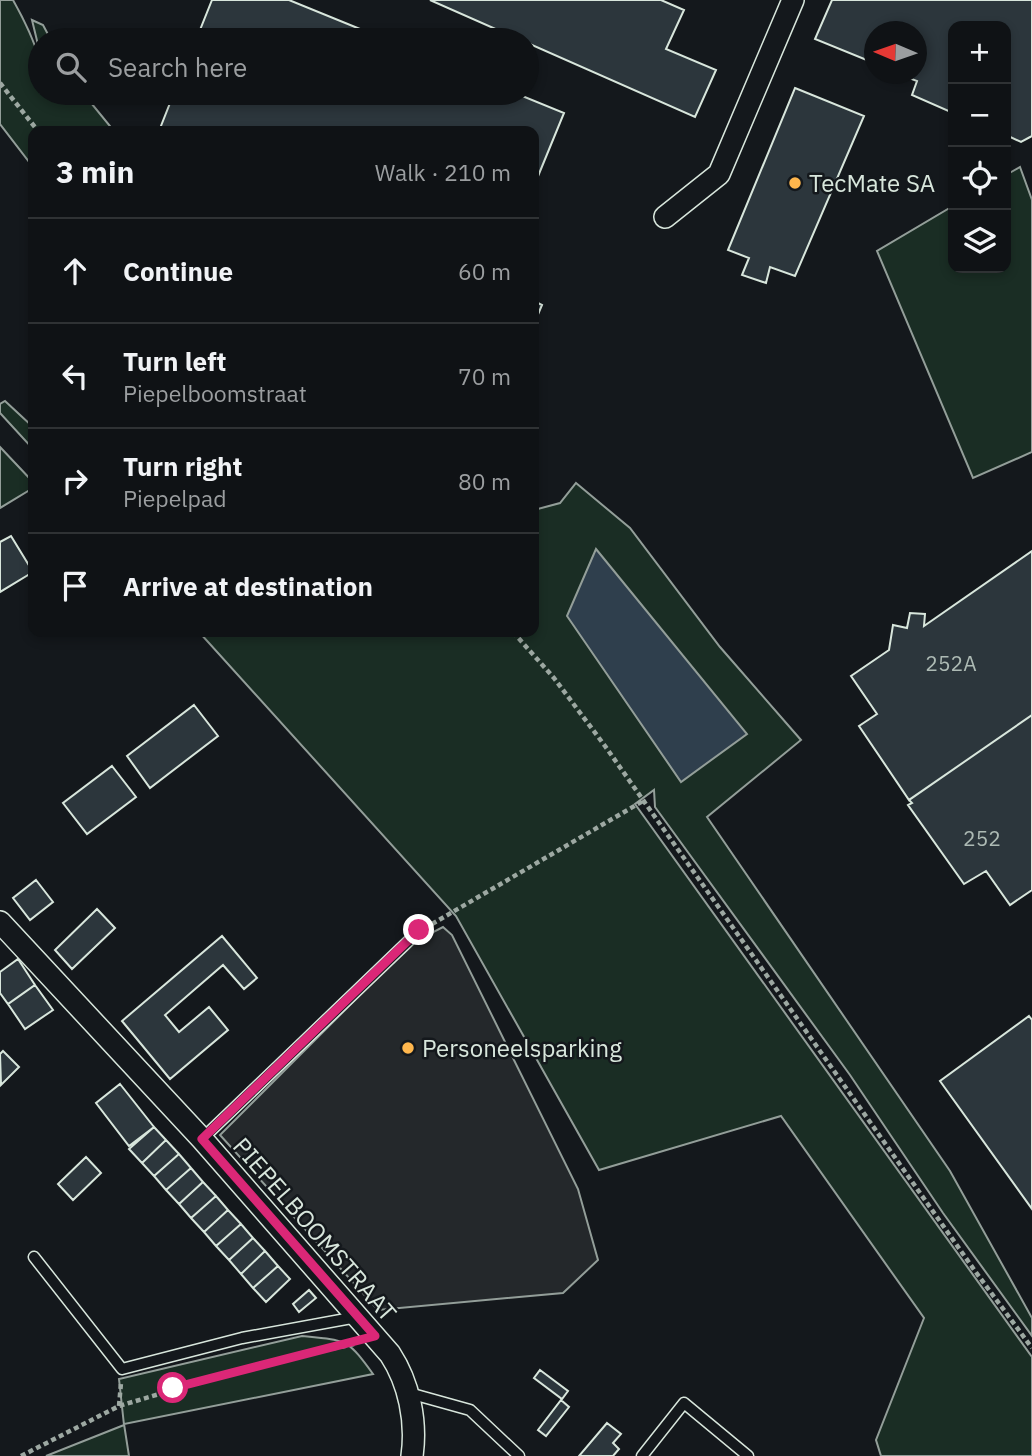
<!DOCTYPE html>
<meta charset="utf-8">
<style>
body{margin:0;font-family:"IBM Plex Sans",sans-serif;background:#181b1e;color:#f1f3f6}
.controls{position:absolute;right:21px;top:21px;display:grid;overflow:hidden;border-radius:14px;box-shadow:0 4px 10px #0003}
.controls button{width:63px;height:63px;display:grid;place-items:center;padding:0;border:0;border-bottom:2px solid #2f3234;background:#0f1215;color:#f1f3f6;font:35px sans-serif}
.compass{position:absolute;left:864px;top:21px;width:63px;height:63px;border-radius:50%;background:#0f1215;box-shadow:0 4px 10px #0003;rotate:272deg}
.stop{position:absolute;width:21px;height:21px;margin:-16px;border:5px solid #db2777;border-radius:50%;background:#fff}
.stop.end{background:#db2777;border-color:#fff;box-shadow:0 2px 7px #0008}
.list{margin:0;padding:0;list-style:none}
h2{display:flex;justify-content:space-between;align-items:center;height:91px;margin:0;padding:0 28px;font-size:30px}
h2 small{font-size:23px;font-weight:400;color:#9b9ea0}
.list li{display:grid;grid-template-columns:46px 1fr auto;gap:21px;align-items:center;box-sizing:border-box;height:105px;padding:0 28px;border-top:2px solid #2f3234}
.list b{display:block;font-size:26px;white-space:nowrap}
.list p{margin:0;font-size:23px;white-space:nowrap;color:#9b9ea0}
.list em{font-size:23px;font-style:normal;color:#9b9ea0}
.icon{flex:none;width:38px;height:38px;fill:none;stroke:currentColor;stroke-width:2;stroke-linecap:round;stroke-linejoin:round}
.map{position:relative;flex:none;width:1032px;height:1456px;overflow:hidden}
.search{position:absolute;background:#0f1215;box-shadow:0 4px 10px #0003;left:28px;top:28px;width:511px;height:77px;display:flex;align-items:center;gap:18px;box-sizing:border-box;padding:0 24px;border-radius:38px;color:#9b9ea0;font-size:26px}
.panel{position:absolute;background:#0f1215;box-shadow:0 4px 10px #0003;left:28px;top:126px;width:511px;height:511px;border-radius:14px}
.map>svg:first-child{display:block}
.green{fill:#1a2d24;stroke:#939e99;stroke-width:2}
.parking{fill:#24282b;stroke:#939e99;stroke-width:2}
.water{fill:#2f3f4d;stroke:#939e99;stroke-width:2}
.building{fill:#2c363c;stroke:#d8e6dc;stroke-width:2}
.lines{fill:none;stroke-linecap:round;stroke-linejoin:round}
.service-casing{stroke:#d8e6dc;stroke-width:13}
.minor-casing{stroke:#d8e6dc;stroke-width:24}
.path{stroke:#9da8a2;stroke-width:4.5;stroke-dasharray:5 3.5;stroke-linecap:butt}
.service{stroke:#14181c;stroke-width:10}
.minor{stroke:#14181c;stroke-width:21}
.route{stroke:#db2777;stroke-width:9}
.poi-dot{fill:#ffb74d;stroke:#14181c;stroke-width:2.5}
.labels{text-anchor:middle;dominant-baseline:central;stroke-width:5;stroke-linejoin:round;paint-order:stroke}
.number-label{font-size:21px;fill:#adbab4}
.poi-label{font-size:24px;fill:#d8e6dc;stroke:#14181c;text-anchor:start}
.street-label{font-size:24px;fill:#d8e6dc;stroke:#14181c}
</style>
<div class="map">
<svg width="1032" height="1456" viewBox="0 0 1032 1456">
<rect width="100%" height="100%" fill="#14181c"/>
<path class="green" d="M0 0H13C22 16 34 41 39 58 43 68 40 82 40 93H83L114 131H33V167L0 124Z
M32 20 43 25 51 40H40V53Z
M1020 167 1032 200V452L973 478 877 251 953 206V268H1006V175Z
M5 401 33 427V449L0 413V404Z
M0 447 33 482V488L0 508Z
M576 483 630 528 720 647 801 740 707 817 950 1171 1032 1318V1336L943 1213 850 1075 655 807 654 790 635 804 1032 1357V1456H881L876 1440 924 1318 781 1116 599 1170 456 916 199 632H534V510L560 503Z
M302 1336C347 1341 346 1337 373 1374L124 1424 129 1456H46L124 1425 119 1379Z"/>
<path class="parking" d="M443 927 452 935 578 1189 598 1260 563 1293 378 1310 220 1135 412 943Z"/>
<path class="water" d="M596 549 747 734 681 782 567 616Z"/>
<path class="building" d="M212 0H289L387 40H196Z
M430 0H661L684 10 666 49 716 70 695 117Z
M832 0H1032V136L1021 142 1006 135V26H953V113L912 95 917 81 899 74H916V32H874V63L815 39Z
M795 88 864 116 795 276 770 267 766 283 742 275 749 258 728 250Z
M174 93H515L564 113 534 186V131H159Z
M534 301 542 305 534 324Z
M11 536 33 572 0 592V542Z
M1032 551V715L909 800 859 726 877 714 851 676 889 650 893 625 907 628 910 613 925 614 924 626Z
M194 705 218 736 150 788 127 756Z
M1032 715V890L1010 905 986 871 964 884 908 805 912 803 909 800Z
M112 766 136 797 87 834 63 803Z
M36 880 53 902 30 920 13 898Z
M97 909 115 928 72 969 55 950Z
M222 936 257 978 244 989 223 965 165 1015 179 1032 209 1007 228 1030 170 1079 122 1021Z
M18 959 35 985 8 1004 0 993V972Z
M35 985 53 1010 25 1029 8 1004Z
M1029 1016 1032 1020V1209L940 1081Z
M3 1051 19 1067 1 1085 0 1054Z
M120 1084 154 1127 129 1146 96 1103Z
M154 1127 166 1140 142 1163 129 1149Z
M166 1140 179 1154 154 1176 142 1163Z
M179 1154 191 1168 166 1190 154 1176Z
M86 1157 101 1173 73 1200 58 1184Z
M191 1168 203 1182 179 1204 166 1190Z
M203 1182 216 1196 191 1218 179 1204Z
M216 1196 228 1210 204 1232 191 1218Z
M228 1210 241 1224 216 1246 204 1232Z
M241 1224 253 1238 229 1260 216 1246Z
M253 1238 265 1251 241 1274 229 1260Z
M265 1251 278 1266 253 1288 241 1274Z
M278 1266 290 1279 266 1302 253 1288Z
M309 1290 316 1298 299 1312 293 1304Z
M540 1370 568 1391 562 1399 534 1378Z
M561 1400 569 1407 546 1436 538 1430Z
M607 1423 621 1434 613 1443 619 1449 613 1456H579Z"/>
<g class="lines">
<g class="service-casing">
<path id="service" d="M202 1139 419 931
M34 1257 122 1369 242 1338 357 1317
M409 1393 470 1410 519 1456
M642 1456 684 1403 748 1456"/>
</g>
<g class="minor-casing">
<path id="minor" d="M665 217 719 174 793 0
M0 922 202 1139 390 1354C409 1383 417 1421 412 1456"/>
</g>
<path class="path" d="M0 83 38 131
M513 632 554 678 605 746 975 1271 1032 1348
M432 924 643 801
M119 1406 121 1383
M21 1456 119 1406 260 1364 354 1344"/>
<use href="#service" class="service"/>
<use href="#minor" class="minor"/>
</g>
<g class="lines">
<path class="route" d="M173 1388 375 1336 202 1139 419 930"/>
</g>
<g class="poi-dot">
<circle cx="795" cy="183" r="7"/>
<circle cx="408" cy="1048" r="7"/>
</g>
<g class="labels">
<g class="number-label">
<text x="951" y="663">252A</text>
<text x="982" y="838">252</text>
</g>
<g class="poi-label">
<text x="809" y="183">TecMate SA</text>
<text x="422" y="1048">Personeelsparking</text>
</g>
<g class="street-label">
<text transform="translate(315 1229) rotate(49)">PIEPELBOOMSTRAAT</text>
</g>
</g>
</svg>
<div class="controls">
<button>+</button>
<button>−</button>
<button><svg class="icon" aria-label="locate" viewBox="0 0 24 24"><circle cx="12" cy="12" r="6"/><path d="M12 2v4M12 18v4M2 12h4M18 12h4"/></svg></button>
<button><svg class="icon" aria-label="layers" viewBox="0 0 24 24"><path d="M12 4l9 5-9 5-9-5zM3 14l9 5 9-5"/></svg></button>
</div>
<svg class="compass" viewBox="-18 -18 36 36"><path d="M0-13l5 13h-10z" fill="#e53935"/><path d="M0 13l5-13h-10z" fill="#9b9ea0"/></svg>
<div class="stop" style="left:173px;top:1388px"></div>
<div class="stop end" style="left:419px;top:930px"></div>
<div class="search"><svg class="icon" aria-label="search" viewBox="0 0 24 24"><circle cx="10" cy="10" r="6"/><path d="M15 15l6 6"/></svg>Search here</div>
<section class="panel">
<h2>3 min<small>Walk · 210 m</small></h2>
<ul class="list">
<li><svg class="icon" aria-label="ahead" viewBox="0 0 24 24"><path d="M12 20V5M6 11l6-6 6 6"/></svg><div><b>Continue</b></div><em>60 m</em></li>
<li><svg class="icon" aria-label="left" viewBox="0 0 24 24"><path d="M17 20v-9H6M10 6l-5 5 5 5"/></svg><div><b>Turn left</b><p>Piepelboomstraat</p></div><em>70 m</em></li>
<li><svg class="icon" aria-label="right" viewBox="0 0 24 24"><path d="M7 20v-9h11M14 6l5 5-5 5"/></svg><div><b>Turn right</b><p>Piepelpad</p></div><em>80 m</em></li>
<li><svg class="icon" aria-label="arrive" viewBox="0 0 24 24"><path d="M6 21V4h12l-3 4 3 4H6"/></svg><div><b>Arrive at destination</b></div></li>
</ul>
</section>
</div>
